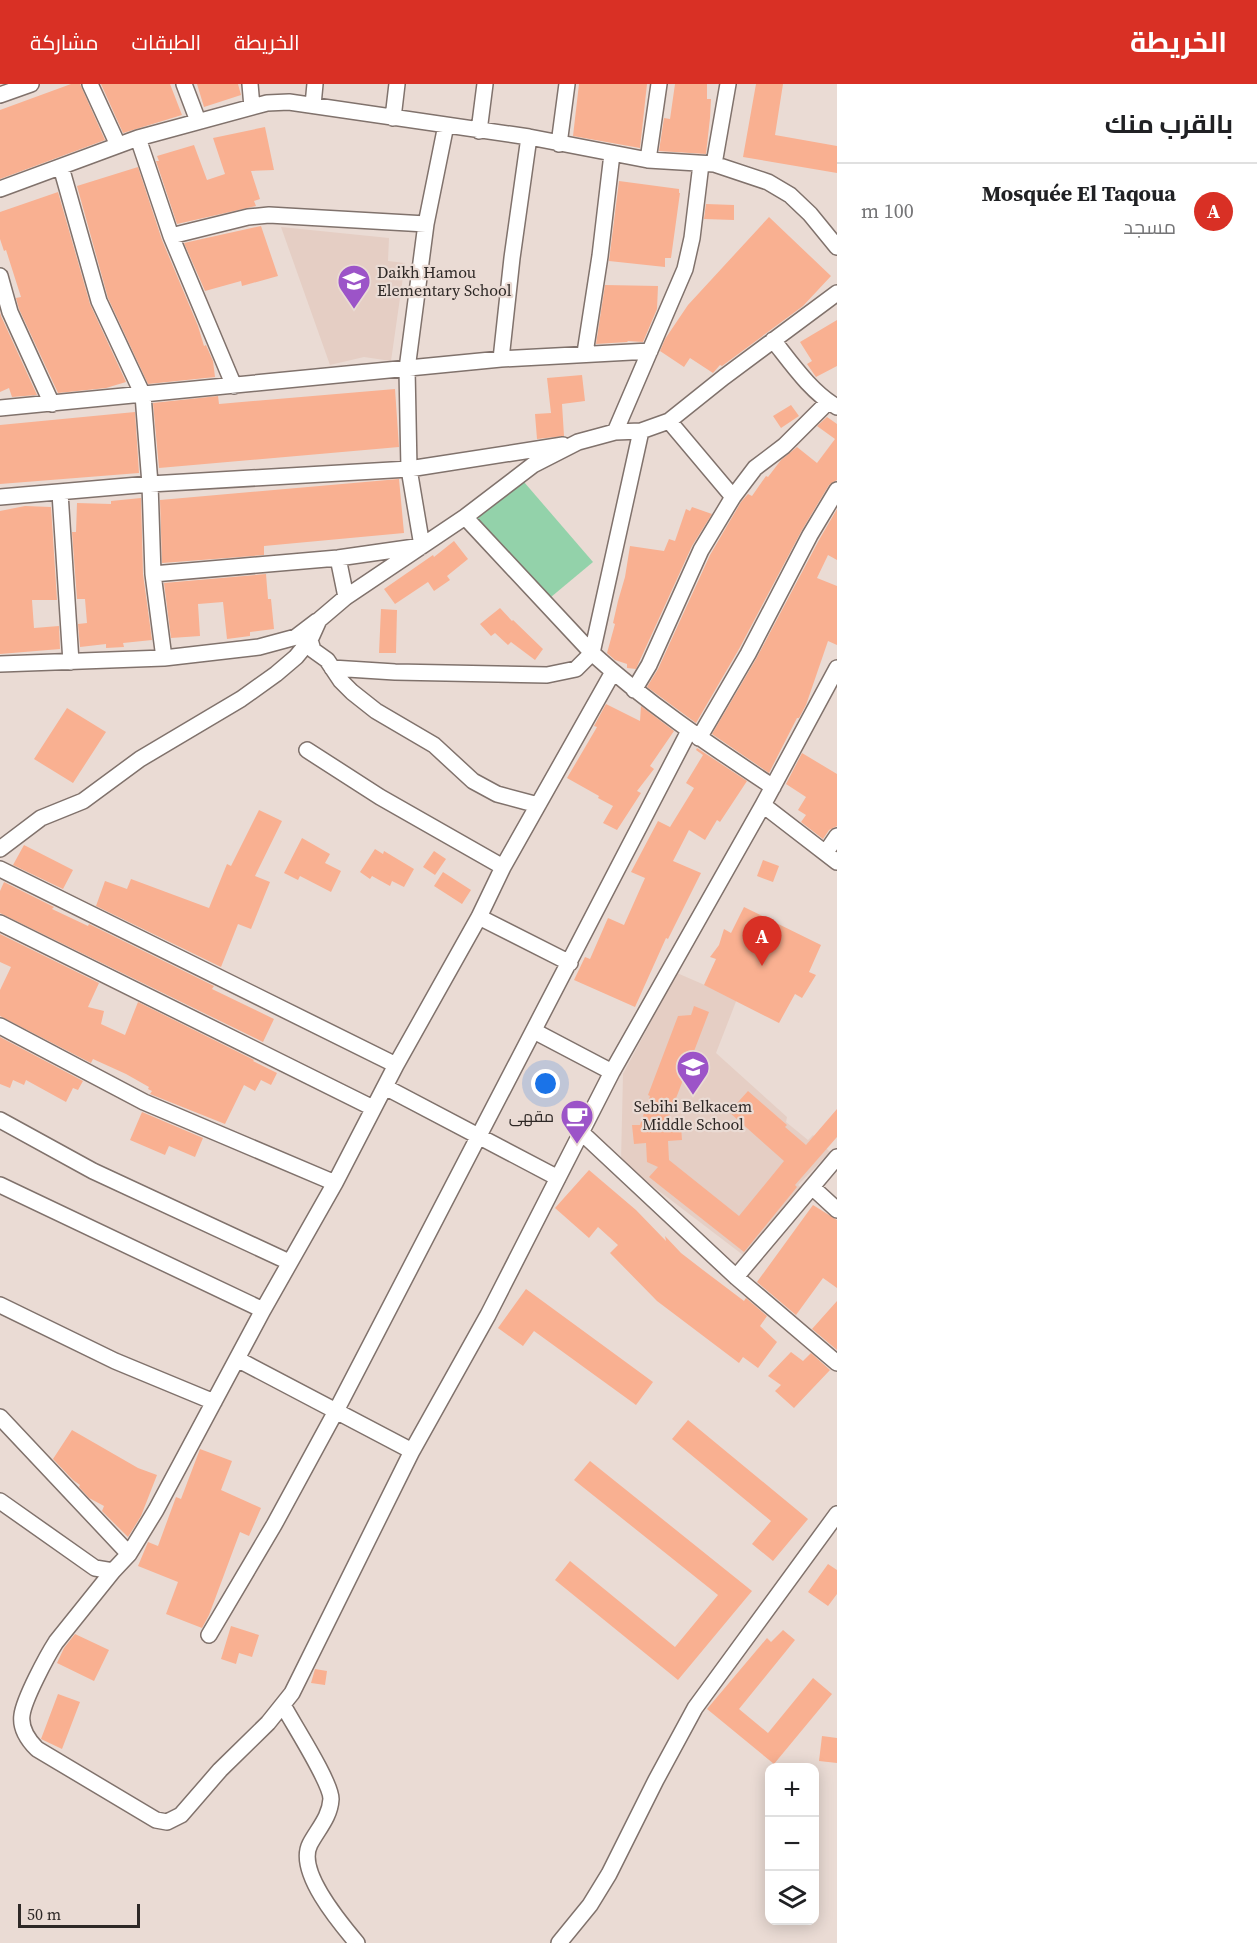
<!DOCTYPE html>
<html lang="ar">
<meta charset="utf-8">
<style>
body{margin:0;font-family:"Source Serif 4",Cairo,serif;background:#f2f2f2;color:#202124;direction:rtl}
.controls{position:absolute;right:18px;bottom:18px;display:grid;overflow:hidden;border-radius:12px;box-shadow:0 3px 15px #0003}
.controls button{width:54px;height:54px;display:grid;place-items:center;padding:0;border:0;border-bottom:2px solid #e0e0e0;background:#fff;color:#202124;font:30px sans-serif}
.scale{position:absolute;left:18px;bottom:15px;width:122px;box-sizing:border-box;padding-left:6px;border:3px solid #2e2826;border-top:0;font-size:16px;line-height:21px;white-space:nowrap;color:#2e2826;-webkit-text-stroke:4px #eadbd4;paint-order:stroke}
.you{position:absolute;left:546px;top:1000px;width:21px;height:21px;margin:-15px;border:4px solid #fff;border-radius:50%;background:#1a73e8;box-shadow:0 0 0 9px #1a73e833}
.badge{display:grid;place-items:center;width:39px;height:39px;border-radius:50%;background:#d93025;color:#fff;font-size:20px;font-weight:700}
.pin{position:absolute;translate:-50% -50px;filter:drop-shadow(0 2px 3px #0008)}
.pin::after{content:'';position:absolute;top:32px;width:21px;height:18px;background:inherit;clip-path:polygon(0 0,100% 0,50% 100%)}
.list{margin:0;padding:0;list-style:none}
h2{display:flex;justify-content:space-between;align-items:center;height:78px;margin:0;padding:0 24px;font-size:26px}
h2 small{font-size:20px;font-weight:400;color:#757577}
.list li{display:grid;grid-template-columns:39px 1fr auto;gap:18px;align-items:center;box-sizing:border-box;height:96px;padding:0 24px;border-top:2px solid #e0e0e0}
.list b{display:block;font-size:22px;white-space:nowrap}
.list p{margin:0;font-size:20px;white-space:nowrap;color:#757577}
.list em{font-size:20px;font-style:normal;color:#757577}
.icon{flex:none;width:33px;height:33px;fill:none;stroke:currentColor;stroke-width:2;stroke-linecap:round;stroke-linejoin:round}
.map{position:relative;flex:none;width:837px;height:1859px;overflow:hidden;direction:ltr}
header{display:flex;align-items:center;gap:36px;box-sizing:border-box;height:84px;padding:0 30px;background:#d93025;color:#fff}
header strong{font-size:28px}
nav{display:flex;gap:33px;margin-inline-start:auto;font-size:21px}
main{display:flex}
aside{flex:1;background:#fff}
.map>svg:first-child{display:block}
.built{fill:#e5cec4}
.green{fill:#93d2aa}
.building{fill:#f9b091}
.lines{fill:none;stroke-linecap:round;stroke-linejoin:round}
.minor-casing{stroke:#80726c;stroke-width:18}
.minor{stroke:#fff;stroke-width:15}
.labels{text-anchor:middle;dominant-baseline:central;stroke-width:4.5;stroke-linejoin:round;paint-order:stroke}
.poi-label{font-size:16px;fill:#2e2826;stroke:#eadbd4;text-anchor:start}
</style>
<header>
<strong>الخريطة</strong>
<nav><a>الخريطة</a><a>الطبقات</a><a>مشاركة</a></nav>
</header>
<main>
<aside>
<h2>بالقرب منك<small></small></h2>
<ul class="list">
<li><span class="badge">A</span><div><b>Mosquée El Taqoua</b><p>مسجد</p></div><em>100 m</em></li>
</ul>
</aside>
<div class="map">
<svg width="837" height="1859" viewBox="0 0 837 1859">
<rect width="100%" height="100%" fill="#eadbd4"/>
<path class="built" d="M281 143 389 154 388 177 405 179 391 277 364 273 330 281Z
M677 889 737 915 716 969 787 1033 786 1038 808 1056 813 1051 830 1068 798 1101 802 1104 743 1171 621 1078 623 990Z"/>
<path class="green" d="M524 398 593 478 545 518 475 436Z"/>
<path class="building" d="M71 0H80L105 56 0 95V26Z
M101 0H170L182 31 123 49Z
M197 0H238L241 11 204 23Z
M579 0H647L640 64 573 52Z
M675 0H707V15H711L710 34 706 70 659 67 664 34 670 35Z
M756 0H783L775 51 837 62V89L743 73Z
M265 43 274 86 251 87 260 115 254 117 256 122 177 140 156 77H159L157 72 194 61 207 96 225 90 213 54Z
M138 83 162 156 198 242 204 262 206 261 213 277 215 293 148 300 108 214 77 102Z
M619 97 679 105V109H680L671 174H665V183L609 177Z
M58 108 90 220 126 298 106 304 58 309 19 225 16 214 21 213 6 166 4 167 0 155V128Z
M706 120 734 121V136L704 135Z
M769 133 831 192 803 222 722 282 720 281 713 289 690 274 684 283 660 267 665 255 688 221Z
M261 142 278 192 242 202 241 197 205 207 184 159Z
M605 201 658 202 657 225 643 258 628 257 627 258 596 260Z
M0 228 1 232 37 311 12 313 9 304 0 308Z
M837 236V282L816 293 807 280 812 277 800 258Z
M582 291 585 317 562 320 564 352 537 355 535 330 551 329 547 294Z
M395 305 399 363 159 384 153 319 218 312 219 320Z
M791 321 799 332 781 344 773 332Z
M135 328 139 389 0 400V341Z
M827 333 837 340V396L829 401 802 446 739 565 696 639 647 603 658 585 710 471 741 418 748 410 752 412 766 392 768 393 781 376 797 363 817 379 835 355 817 342Z
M399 395 404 449 264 462V471L162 479 160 416Z
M141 414 143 490 152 556 123 559 124 563 106 564V560L80 563 78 540 87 539 85 515H77L72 448H76L77 419 111 420V417Z
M25 422 51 423 57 516H32L34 544 59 542 60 565 0 570V427Z
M692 423 712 430 692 462 640 576 636 585 627 584V580L615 576 607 569 615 540 613 539 618 517 625 493 630 462 664 467 669 455 675 457 686 425 690 427Z
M837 425V476L828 471 817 494 837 502V561L828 557 806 621 799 634H797L769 689 712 650 756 575 819 456Z
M454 457 468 475 447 492 450 496 434 507 428 498 395 520 384 505 433 471 434 473Z
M266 490 268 515H271L274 545 250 548V552L227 555 223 518 198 520 200 552 171 554 164 499Z
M500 524 512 537 513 536 543 565 535 576 511 558 508 561 495 549 491 552 480 540Z
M381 525 397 526 396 569H379Z
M606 620 640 637 641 622 674 647 650 682 654 685 637 707 641 709 617 746 603 739 613 722 598 714 599 712 567 694 597 643 594 642Z
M67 624 106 648 73 699 34 675Z
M697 664 747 697 720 738 717 736 705 756 689 746 673 777 701 789 668 855 666 854 635 923 574 896 585 873 590 875 608 834 624 841 645 794 631 788 658 737 670 743 694 704 686 699 703 671 696 666Z
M802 669 837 690V742L829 746 823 755 801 738 806 731 798 726 806 713 786 700Z
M259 726 282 737 255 792 270 798 251 845 238 840 221 883 96 822 105 797 127 805 131 795 209 824 227 780 231 782Z
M302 754 330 770 325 779 341 787 331 808 300 792 298 796 284 789Z
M24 761 73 786 63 805 13 781Z
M375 765 383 770 384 767 414 785 404 803 392 797 390 802 372 792 370 795 360 788Z
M434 767 446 775 435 791 423 783Z
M763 776 779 782 773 798 757 792Z
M443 788 471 806 462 820 434 802Z
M4 798 54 823 52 825 88 842 89 840 214 902 212 905 274 935 263 958 0 829V807Z
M744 823 821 861 809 888 816 891 802 914 795 910 779 939 704 901 716 875 710 873 719 861 724 845 731 849Z
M0 850 99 899 88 923 104 927 101 940 125 951 138 918 254 976 253 977 277 989 271 1001 261 996 255 1007 244 1001 225 1040 150 1010 152 1007 148 1005 149 1003 126 990 93 975 91 979 0 932V906L11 883 0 878Z
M694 922 709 928 665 1043 681 1042 682 1056 668 1057 669 1076 739 1132 784 1077 729 1028 748 1007 787 1041 785 1043 806 1061 837 1025V1053L795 1101 797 1103 744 1168 649 1093 658 1083 647 1078 646 1059 634 1060 632 1041H640L650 1012 648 1011 678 932 691 931Z
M0 953 83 997 78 1006 73 1004 66 1018 26 996 24 1001 13 996 10 1004 0 1000Z
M142 1028 203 1054 195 1073 169 1062 165 1071 130 1056Z
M589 1086 636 1126 666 1157 665 1152 681 1169 703 1186 744 1217 746 1214 767 1232 760 1242 777 1258 758 1284 743 1273 739 1279 657 1217 610 1169 618 1161 598 1143 589 1154 555 1124Z
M813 1121 837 1136V1204L823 1194 796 1231 757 1198Z
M526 1205 653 1298 636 1321 534 1247 523 1262 498 1244Z
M837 1217V1266L812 1245Z
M791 1268 803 1277 811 1269 830 1286 794 1324 775 1307 781 1301 768 1292Z
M688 1336 808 1435 773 1477 752 1460 771 1437 672 1355Z
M72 1346 138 1384 157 1391 141 1432 128 1453 102 1427 104 1422 89 1414 79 1403 80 1401 73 1396 53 1375Z
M200 1365 232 1377 221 1406 261 1424 249 1452 240 1448 209 1531 202 1544 166 1530 178 1498 138 1482 148 1458 158 1462 176 1413 181 1415Z
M590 1377 752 1507 678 1596 555 1496 570 1477 675 1563 718 1511 574 1396Z
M828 1480 837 1486V1510L828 1522 808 1508Z
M231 1542 259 1551 252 1573 239 1569 236 1580 221 1575Z
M783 1546 795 1556 739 1625 768 1649 813 1594 832 1610 774 1680 707 1625 767 1554 771 1558Z
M75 1550 109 1566 94 1597 57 1579 64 1564Z
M315 1585 327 1587 325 1601 311 1599Z
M58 1610 80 1618 62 1665 41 1655Z
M822 1652 837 1654V1679L819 1677Z"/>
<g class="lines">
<g class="minor-casing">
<path id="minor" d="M90 0 118 61
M184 0 198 37
M250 0 252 23
M0 11 31 0
M313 21 315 0
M393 34 397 0
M479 47 485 0
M138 54 171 152 234 302
M559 60 567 0
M648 76 659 0
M714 80 728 0
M61 83 99 217 143 311 150 400 153 490 164 574
M0 105 138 54 267 19 289 18 529 53 648 76 714 80 768 98 790 111 810 130 837 163
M171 152 248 133 269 131 426 140
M0 192 10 228 52 320
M773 256C792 280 811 308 837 323
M585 269 600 172 612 70
M501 275 512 174 529 53
M0 324 501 275 650 267
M669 337 733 413
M615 348 685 185 692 154 701 80
M60 409 71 578
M0 413 150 400 409 385 563 361
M465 433 592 569C648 620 710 661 773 703
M338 474 346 513
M153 490 338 474 422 462 409 385 407 285 426 140 446 41
M310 556 313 566 327 576 341 597 352 608 376 627 434 661 473 697 497 710 538 721
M0 580 164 574 259 563 296 553 317 537
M332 584 395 588 547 591 576 585 592 569 641 347
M613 588 503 783 479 833 396 981 335 1099 263 1226 156 1426 129 1470 113 1487 56 1558C47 1572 24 1615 22 1631 20 1645 28 1656 37 1665L156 1736 167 1738 181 1731 220 1686 268 1639 292 1609 412 1367 488 1231 612 988 763 721 837 584
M634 606 649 581 701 466 733 413 755 384 784 362 828 318
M699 654 748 570 810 451 837 406
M307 666 380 713 503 783
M763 721 837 778
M0 765 41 734 83 717 140 675 241 615 276 590 296 573 310 556 319 536 346 513 465 433 533 381 578 358 615 348 641 347 669 337 724 293 837 209
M826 768 837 752
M0 785 396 981
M479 833 570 879
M0 839 373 1024
M0 942 144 1018 335 1099
M534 947 612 988
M385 1003 558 1094
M0 1036 93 1087 289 1178
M582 1049 736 1193 837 1279
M0 1101 263 1226
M812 1103 837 1126
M736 1193 837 1073
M0 1221 115 1277 214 1318
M237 1275 412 1367
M0 1333 129 1470
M0 1417 95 1484 113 1487
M209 1551 274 1441 336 1327 689 647
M283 1621C293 1640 331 1698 331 1715 330 1733 318 1745 310 1760 296 1787 340 1839 357 1859
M559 1859 590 1821 609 1790 656 1696 695 1624 837 1430"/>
</g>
<use href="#minor" class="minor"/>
</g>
<defs>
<g id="school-pin" transform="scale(1.725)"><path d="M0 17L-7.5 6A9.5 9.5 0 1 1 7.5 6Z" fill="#9c54c8" stroke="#eadbd4"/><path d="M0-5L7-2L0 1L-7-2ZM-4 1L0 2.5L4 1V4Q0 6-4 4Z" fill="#fff"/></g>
<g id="cafe-pin" transform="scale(1.725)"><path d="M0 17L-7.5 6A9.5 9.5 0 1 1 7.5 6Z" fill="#9c54c8" stroke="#eadbd4"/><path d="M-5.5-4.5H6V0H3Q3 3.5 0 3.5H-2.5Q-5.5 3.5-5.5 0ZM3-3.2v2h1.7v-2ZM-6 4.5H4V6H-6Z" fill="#fff"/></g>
</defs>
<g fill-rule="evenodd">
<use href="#school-pin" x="354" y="197"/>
<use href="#school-pin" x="693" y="983"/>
<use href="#cafe-pin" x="577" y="1032"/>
</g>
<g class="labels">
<g class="poi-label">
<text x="377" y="188">Daikh Hamou<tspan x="377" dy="18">Elementary School</tspan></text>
<text x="693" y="1022" text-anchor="middle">Sebihi Belkacem<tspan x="693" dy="18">Middle School</tspan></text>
<text x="554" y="1032" text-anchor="end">مقهى</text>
</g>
</g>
</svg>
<div class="controls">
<button>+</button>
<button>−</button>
<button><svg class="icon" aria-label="layers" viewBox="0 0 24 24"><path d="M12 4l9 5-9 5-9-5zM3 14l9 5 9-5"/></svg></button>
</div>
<div class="scale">50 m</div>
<div class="you"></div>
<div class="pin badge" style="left:762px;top:882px">A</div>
</div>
</main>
